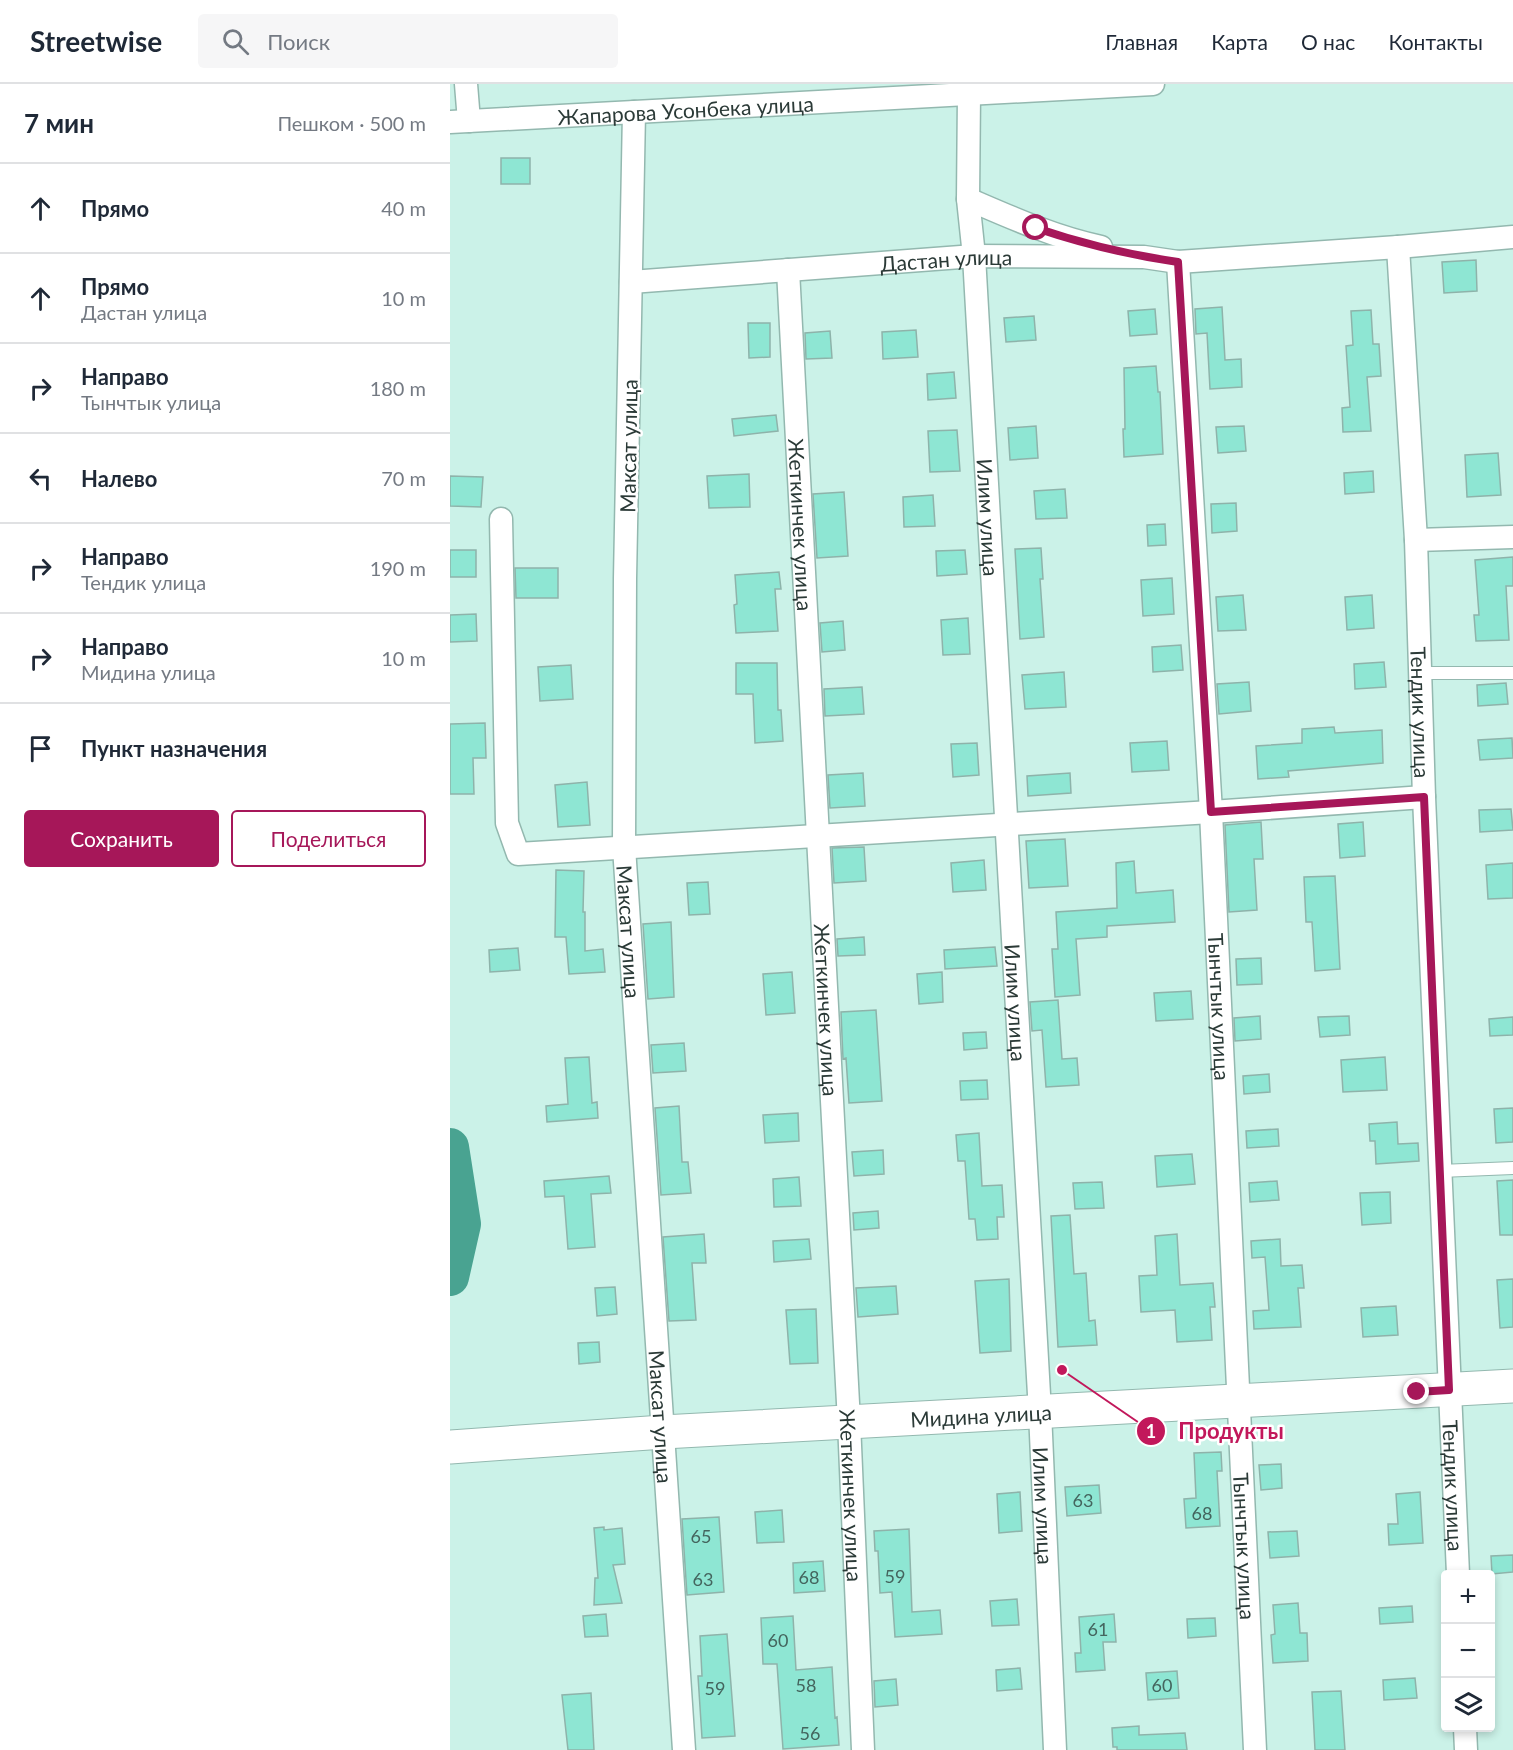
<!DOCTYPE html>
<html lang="ru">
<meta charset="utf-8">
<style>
body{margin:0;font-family:Lato,sans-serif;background:#f6f6f7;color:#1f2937}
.controls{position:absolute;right:18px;bottom:18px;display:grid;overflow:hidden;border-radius:6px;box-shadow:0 3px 9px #0003}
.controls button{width:54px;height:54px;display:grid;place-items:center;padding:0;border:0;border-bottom:2px solid #e0e1e3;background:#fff;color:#1f2937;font:30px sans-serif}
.stop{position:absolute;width:18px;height:18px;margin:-14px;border:4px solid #a61759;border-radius:50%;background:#fff}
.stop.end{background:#a61759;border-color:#fff;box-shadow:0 2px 6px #0008}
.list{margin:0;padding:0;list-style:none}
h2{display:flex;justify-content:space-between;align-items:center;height:78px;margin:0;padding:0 24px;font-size:26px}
h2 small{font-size:20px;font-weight:400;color:#747a83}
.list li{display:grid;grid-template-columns:39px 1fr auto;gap:18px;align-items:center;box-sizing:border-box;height:90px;padding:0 24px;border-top:2px solid #e0e1e3}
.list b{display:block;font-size:22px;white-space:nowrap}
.list p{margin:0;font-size:20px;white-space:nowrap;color:#747a83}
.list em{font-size:20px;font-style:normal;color:#747a83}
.actions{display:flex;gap:12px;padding:18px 24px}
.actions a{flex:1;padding:14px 0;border:2px solid #a61759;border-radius:6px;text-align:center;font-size:21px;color:#a61759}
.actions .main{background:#a61759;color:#fff}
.icon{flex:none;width:33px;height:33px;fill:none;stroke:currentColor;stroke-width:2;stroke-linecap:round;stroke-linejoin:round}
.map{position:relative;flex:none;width:1063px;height:1666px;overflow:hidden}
header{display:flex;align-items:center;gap:36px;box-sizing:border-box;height:84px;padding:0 30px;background:#fff;border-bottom:2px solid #e0e1e3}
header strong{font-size:28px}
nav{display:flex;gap:33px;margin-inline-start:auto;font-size:21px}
.search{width:420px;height:54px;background:#f6f6f7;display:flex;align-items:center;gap:15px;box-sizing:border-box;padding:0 21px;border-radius:6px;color:#747a83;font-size:22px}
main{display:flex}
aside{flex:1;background:#fff}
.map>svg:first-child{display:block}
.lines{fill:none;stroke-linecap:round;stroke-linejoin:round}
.river{stroke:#49a391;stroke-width:38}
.building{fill:#8ee6d3;stroke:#8eb3aa;stroke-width:1.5}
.lane-casing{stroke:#93b8af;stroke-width:14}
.street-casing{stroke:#93b8af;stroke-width:25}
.secondary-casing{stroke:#93b8af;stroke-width:35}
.lane{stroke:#fff;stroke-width:12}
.street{stroke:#fff;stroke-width:22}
.secondary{stroke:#fff;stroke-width:33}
.route{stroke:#a61759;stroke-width:8}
.labels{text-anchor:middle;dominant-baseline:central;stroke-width:5;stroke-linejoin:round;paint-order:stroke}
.number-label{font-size:18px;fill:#44655e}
.street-label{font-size:21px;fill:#2b3a37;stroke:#fff}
.leader{fill:none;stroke:#c2185b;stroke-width:2}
.callout-dot{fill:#c2185b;stroke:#fff;stroke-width:2}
.mark-label{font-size:18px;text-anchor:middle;font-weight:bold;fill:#fff}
.callout-label{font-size:22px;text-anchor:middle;font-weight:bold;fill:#c2185b;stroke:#fff;stroke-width:5;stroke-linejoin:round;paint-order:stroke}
</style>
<header>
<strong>Streetwise</strong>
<div class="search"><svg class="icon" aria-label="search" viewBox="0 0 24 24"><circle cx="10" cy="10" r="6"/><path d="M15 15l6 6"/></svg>Поиск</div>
<nav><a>Главная</a><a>Карта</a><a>О нас</a><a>Контакты</a></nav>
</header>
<main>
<aside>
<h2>7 мин<small>Пешком · 500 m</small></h2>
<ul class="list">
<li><svg class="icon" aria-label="ahead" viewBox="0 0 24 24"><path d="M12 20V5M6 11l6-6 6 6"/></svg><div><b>Прямо</b></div><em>40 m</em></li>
<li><svg class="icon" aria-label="ahead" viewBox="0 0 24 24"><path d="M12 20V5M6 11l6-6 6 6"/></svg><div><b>Прямо</b><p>Дастан улица</p></div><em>10 m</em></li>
<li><svg class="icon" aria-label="right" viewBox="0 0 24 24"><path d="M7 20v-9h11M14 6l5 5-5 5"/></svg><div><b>Направо</b><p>Тынчтык улица</p></div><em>180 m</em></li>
<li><svg class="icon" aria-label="left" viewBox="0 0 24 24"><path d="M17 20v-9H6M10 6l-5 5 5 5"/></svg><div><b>Налево</b></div><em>70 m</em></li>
<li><svg class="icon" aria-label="right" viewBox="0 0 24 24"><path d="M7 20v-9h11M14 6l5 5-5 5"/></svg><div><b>Направо</b><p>Тендик улица</p></div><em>190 m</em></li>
<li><svg class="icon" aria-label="right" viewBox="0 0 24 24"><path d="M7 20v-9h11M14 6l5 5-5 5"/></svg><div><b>Направо</b><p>Мидина улица</p></div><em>10 m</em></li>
<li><svg class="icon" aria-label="arrive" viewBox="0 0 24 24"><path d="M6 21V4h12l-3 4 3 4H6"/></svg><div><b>Пункт назначения</b></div></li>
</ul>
<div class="actions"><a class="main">Сохранить</a><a>Поделиться</a></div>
</aside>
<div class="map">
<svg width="1063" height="1666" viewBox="0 0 1063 1666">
<rect width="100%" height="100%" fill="#cbf2e8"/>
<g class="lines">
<path class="river" d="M0 1063 12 1140 0 1193"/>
</g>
<path class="building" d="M51 74H80V100H51Z
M1026 176 1027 207 994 209 992 178Z
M772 223 775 276 791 275 792 303 760 305 757 249 746 250 745 225Z
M705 225 707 250 680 252 678 227Z
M921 226 923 260H929L931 292 917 293 921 347 893 348 892 324 900 323 896 262 903 261 901 227Z
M584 232 586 256 556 258 554 234Z
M298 239H320V273L299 274Z
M466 246 468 273 433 275 432 248Z
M380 247 382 274 356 275 355 249Z
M706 282 708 308H710L713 370 674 373 673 345H675L674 284Z
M504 288 506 314 478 316 477 290Z
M326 331 328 347 284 352 282 335Z
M586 342 588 374 560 376 558 344Z
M794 342 796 367 768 369 766 343Z
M507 346 510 387 480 388 478 347Z
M1048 369 1051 411 1017 413 1015 371Z
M923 387 924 408 895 410 894 389Z
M299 390 300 423 259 424 257 392Z
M0 392 33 393 31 423 0 422Z
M615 405 617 434 586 435 584 407Z
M394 408 398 472 367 474 363 410Z
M483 411 485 442 454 443 453 413Z
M786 419 787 447 762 449 761 420Z
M715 440 716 461 698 462 697 441Z
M591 464 593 495H590L594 553 570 555 565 465Z
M0 466H26V493H0Z
M515 466 517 490 487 492 486 467Z
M1063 473V502H1056L1059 556 1026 557 1024 531H1029L1025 476Z
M65 484H108V514H66Z
M329 488 331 505H325L328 547 286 549 284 521 287 520 285 491Z
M722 494 724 530 693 532 691 496Z
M793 511 796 546 768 547 766 513Z
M922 511 924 544 897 546 895 513Z
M26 530 27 557 0 558V531Z
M518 534 520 570 493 571 491 536Z
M393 537 395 566 372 568 370 539Z
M731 561 733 586 703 588 702 563Z
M934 578 936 603 905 605 904 580Z
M286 579H327L328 626H331L333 657 305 659 303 610H286Z
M121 581 123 615 90 617 88 583Z
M614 588 616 623 575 625 572 591Z
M799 598 801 627 769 630 767 600Z
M1056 599 1058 620 1028 622 1027 601Z
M412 603 414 630 375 632 374 605Z
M35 639 36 674H23L24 710H0V640Z
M884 643 885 649 932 646 933 679 838 687 839 693 808 695 806 662 852 659V645Z
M1062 654 1063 674 1030 676 1028 656Z
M717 657 719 686 682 688 680 659Z
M527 659 529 691 503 693 501 660Z
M413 689 415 722 380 724 378 691Z
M620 689 621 709 578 712 577 692Z
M137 698 140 741 108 743 105 701Z
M1061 725 1063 746 1030 748 1029 726Z
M811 738 813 775H804L807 826 779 828 775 741Z
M913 738 915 772 890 774 888 740Z
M615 755 618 802 579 804 576 757Z
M414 763 416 797 384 799 382 764Z
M534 776 536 806 503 808 501 779Z
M684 777 686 809 723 806 725 838 657 842V853L626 855 630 911 605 913 602 865H608L606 828 667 824 666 779Z
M1063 779V814L1038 815 1036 781Z
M106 786 134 787 133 828H135V867L153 865 155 888 119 890 116 853H105Z
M885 792 890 885 865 887 862 838H856L854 793Z
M258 798 260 830 239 831 237 799Z
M221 838 224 913 198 915 193 840Z
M414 853 415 871 388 872 387 855Z
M545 863 547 882 495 885 494 866Z
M68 864 70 886 40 888 39 866Z
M811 874 812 900 787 901 786 875Z
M342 888 345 929 316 931 313 890Z
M492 888 493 918 469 920 467 890Z
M741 907 743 935 706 937 704 909Z
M608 916 612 975 627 974 629 1001 596 1003 592 946 582 947 580 918Z
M426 926 432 1017 399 1019 396 974 393 975 391 928Z
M810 932 811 955 785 957 784 934Z
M899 932 900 951 870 953 868 933Z
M1063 933V951L1040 952 1039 935Z
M536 948 537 964 514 966 513 949Z
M234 959 236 987 203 989 201 961Z
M139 973 142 1019 147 1018 148 1034 97 1038 96 1022 118 1020 115 974Z
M935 973 937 1006 893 1008 891 976Z
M819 990 820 1008 794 1010 793 992Z
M537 996 538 1015 511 1016 510 997Z
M229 1022 232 1078H238L241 1109 211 1111 205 1024Z
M1063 1024V1058L1046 1059 1044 1025Z
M348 1029 349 1057 315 1059 313 1031Z
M947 1038 948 1060 968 1059 969 1077 926 1080 925 1057H920L919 1040Z
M828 1045 829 1062 797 1064 796 1047Z
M529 1049 532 1102 552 1101 554 1133H547L548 1155 527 1156 525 1135H519L515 1077H508L506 1051Z
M433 1066 434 1090 404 1092 402 1068Z
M742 1070 745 1100 707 1103 705 1072Z
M159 1092 161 1109 141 1110 145 1163 118 1165 114 1112 95 1113 94 1097Z
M349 1093 351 1122 324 1123 323 1095Z
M1063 1096V1151H1050L1047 1097Z
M827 1097 829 1116 800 1118 799 1099Z
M652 1098 654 1124 625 1125 623 1099Z
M940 1108 941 1139 912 1141 910 1109Z
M428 1127 429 1144 404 1146 403 1129Z
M620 1131 624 1190 636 1189 639 1237 645 1236 647 1261 608 1263 601 1132Z
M254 1150 256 1179H242L246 1236 219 1237 213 1153Z
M727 1150 730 1201 763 1199 765 1223H760L762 1256 727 1258 725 1226 691 1228 689 1192 707 1191 705 1152Z
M359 1155 361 1175 324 1178 323 1157Z
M830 1155 831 1182 852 1181 854 1204H848L851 1243 804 1245 803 1227 819 1226 815 1173 802 1174 801 1157Z
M559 1195 561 1267 530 1269 525 1197Z
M1063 1195V1243L1050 1244 1047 1196Z
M446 1202 448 1230 408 1233 406 1204Z
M165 1203 167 1230 147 1232 145 1204Z
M946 1222 948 1251 913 1253 911 1224Z
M366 1225 368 1279 340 1280 336 1226Z
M149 1258 150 1278 129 1280 128 1259Z
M771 1368 772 1387H767L770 1442 736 1444 734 1415 746 1414 744 1369Z
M831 1380 832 1404 811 1406 809 1381Z
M649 1401 651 1429 617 1432 615 1403Z
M570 1408 572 1447 549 1449 547 1410Z
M970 1408 973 1459 939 1461 938 1440H948L946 1410Z
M332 1426 334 1458 307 1459 305 1428Z
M269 1433 274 1508 237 1511 232 1435Z
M154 1443V1446L172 1444 175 1480 163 1481 172 1519 144 1521 145 1494H148L144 1444Z
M459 1445 462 1528 490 1526 492 1550 445 1553 442 1508 430 1509 428 1467H425L424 1447Z
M847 1447 849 1472 820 1474 818 1448Z
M1063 1471V1488L1042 1490 1041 1472Z
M373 1477 375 1507 344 1509 343 1479Z
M567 1515 569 1541 542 1542 540 1517Z
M848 1519 850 1549H857L858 1577 823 1579 821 1551 825 1550 823 1521Z
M962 1522 963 1538 930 1540 929 1524Z
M156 1530 158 1552 135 1553 133 1532Z
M664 1530 666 1558H653L655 1586 626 1588 625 1569H631L629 1533Z
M343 1532 346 1586 382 1583 385 1634 387 1633 389 1661 333 1665 327 1580H313L311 1534Z
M765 1534 766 1552 738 1554 737 1535Z
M277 1550 285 1652 252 1654 248 1592H252L250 1552Z
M570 1584 572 1605 547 1607 546 1586Z
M727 1587 729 1614 698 1616 696 1589Z
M965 1594 967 1614 934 1616 933 1596Z
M446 1595 448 1621 425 1623 424 1597Z
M891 1607 895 1666H865L862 1608Z
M141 1609 144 1666H118L112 1611Z
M689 1642V1651L735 1649 737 1666H667V1663H663L662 1644Z"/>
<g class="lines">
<g class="lane-casing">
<path id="lane" d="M970 589H1063
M990 1087 1063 1084"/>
</g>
<g class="street-casing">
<g id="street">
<path d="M16 0 19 37"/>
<path id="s1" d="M519 10 518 115 524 172 590 1328 605 1666"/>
<path id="s2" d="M184 28 175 495 174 763 234 1666"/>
<path id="s3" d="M0 38 703 0"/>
<path d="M518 115C562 134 604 153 651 163"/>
<path id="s4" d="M948 163 966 456 974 713 1008 1490"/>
<path id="s5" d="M728 178 761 728 805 1666"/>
<path id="s6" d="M338 186 399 1338 413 1666"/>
<path id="s7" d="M181 198 524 172 694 173 728 178 948 163 1063 153"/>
<path d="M51 435 57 739 68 770 761 728 974 713"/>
<path d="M966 456 1063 453"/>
<path d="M1015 1644 1016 1666"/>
</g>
</g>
<g class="secondary-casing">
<g id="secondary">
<path id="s8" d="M0 1363 213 1348 1063 1302"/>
</g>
</g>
<use href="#lane" class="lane"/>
<use href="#street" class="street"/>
<use href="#secondary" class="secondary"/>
</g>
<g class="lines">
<path class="route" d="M586 144C633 160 680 171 728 178L761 728 974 713 999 1306 967 1308"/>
</g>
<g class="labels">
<g class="number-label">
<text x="633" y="1416">63</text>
<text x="752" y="1429">68</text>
<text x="251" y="1452">65</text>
<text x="445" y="1492">59</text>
<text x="359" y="1493">68</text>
<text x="253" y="1495">63</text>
<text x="648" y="1545">61</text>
<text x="328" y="1556">60</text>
<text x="356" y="1601">58</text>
<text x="712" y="1601">60</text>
<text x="265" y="1604">59</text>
<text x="360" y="1649">56</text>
</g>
<g class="street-label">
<text stroke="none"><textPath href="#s3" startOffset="236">Жапарова Усонбека улица</textPath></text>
<text stroke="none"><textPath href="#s7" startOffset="316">Дастан улица</textPath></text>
<text transform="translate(178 362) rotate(-89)">Максат улица</text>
<text stroke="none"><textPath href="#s1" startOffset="424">Илим улица</textPath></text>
<text stroke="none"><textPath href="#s6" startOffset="255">Жеткинчек улица</textPath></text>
<text stroke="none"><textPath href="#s4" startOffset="466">Тендик улица</textPath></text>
<text stroke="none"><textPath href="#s2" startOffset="820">Максат улица</textPath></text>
<text stroke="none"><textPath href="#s1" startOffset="910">Илим улица</textPath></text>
<text stroke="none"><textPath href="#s5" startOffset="746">Тынчтык улица</textPath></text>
<text stroke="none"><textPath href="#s6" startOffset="741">Жеткинчек улица</textPath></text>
<text stroke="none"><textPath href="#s8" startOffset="532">Мидина улица</textPath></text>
<text stroke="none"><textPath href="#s2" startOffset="1306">Максат улица</textPath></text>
<text stroke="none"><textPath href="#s4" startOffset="1240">Тендик улица</textPath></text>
<text stroke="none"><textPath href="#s6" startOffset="1227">Жеткинчек улица</textPath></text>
<text stroke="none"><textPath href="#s1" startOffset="1414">Илим улица</textPath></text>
<text stroke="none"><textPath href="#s5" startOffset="1286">Тынчтык улица</textPath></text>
</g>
</g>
<path class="leader" d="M612 1286L701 1347"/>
<g class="callout-dot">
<circle cx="612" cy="1286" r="6"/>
<circle cx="701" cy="1347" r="15"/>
</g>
<g class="mark-label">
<text x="701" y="1354">1</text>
</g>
<g class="callout-label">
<text x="781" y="1355">Продукты</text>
</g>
</svg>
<div class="controls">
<button>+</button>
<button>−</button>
<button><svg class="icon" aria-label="layers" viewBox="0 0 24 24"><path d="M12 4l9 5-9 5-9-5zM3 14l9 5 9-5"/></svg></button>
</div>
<div class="stop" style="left:586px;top:144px"></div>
<div class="stop end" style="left:967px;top:1308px"></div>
</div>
</main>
